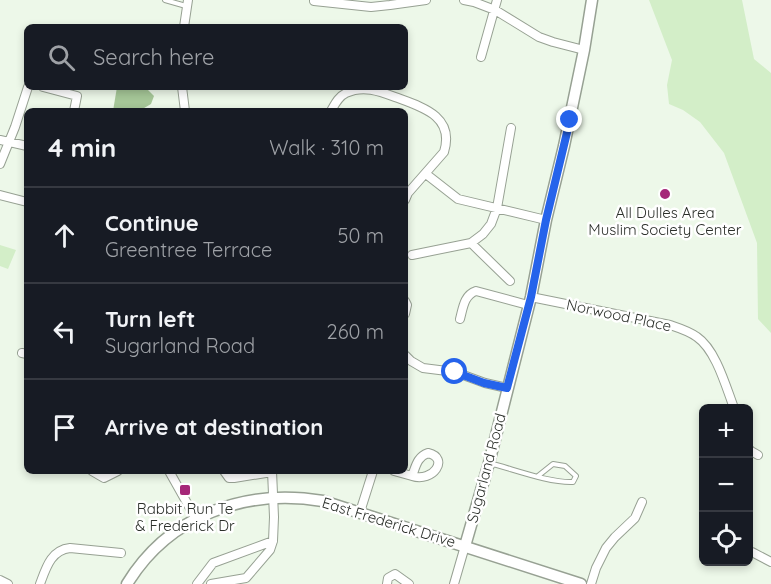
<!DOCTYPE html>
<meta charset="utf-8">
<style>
body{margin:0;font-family:Quicksand,sans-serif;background:#20242c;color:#f1f3f6}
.controls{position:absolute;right:18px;bottom:18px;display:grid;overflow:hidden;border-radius:9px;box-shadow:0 3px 9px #0003}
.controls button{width:54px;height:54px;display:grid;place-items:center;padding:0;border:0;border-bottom:2px solid #363941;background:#171b24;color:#f1f3f6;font:30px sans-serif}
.stop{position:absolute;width:18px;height:18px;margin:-14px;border:4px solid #2563eb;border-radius:50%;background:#fff}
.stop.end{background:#2563eb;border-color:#fff;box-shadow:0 2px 6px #0008}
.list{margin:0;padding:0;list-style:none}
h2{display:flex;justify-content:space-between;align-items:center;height:78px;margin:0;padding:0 24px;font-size:26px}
h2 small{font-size:20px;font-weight:400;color:#9ea1a6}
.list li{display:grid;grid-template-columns:39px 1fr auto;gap:18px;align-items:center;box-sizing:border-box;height:96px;padding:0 24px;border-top:2px solid #363941}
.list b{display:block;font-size:22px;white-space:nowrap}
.list p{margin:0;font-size:20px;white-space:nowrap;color:#9ea1a6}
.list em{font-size:20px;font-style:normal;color:#9ea1a6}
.icon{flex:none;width:33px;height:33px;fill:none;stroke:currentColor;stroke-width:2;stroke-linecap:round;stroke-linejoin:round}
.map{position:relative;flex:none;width:771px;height:584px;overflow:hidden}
.search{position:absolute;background:#171b24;box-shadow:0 3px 9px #0003;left:24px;top:24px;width:384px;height:66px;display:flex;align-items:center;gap:15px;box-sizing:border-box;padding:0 21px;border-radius:9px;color:#9ea1a6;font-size:22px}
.panel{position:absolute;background:#171b24;box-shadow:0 3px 9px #0003;left:24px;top:108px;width:384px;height:366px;border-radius:9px}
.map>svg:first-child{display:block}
.green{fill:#d3eec8}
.water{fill:#a6c798}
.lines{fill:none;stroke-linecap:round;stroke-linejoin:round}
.lane-casing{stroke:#97a193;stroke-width:6}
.street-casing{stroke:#97a193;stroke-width:10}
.secondary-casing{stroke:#97a193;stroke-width:13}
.lane{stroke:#fff;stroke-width:4}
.street{stroke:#fff;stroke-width:8}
.secondary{stroke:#fff;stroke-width:10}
.route{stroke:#2563eb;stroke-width:8}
.poi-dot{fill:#a52778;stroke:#fff;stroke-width:2}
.labels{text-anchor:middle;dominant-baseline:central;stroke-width:5;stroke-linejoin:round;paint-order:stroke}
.poi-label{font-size:15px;fill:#2c302b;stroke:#fff}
.street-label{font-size:15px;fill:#2c302b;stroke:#fff}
</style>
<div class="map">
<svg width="771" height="584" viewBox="0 0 771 584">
<rect width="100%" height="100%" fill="#edf8e9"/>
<path class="green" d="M649 0H742L754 59 771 73V333L758 319 757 243 724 153 700 122 683 110 669 104 667 85 672 60Z
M0 245 16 250 8 269 0 266Z"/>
<path class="water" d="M117 87H145L154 96 151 104 139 111H113Z"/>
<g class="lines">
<g class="lane-casing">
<path id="lane" d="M165 0 186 6
M489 463C513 469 549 483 573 482L576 476 565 466 553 464 538 476"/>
</g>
<g class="street-casing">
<path id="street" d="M464 0 474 2 495 10 539 37 553 42 584 50
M314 1 371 7 390 5 426 0
M184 27 188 0
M481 57 497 0
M43 87 77 96 74 111
M182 87 185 111
M331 111C335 104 338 97 346 93 363 85 379 91 395 97 422 107 455 116 444 152L408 193 405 200
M0 140 27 146
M0 164 15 127 28 87
M426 174 458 199 546 220
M0 195 27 202
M471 243 510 281
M412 255 471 243 483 234 491 224 497 208 511 128
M531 297 670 325C679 328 689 331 697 337 716 350 726 387 734 408
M405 301 407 305 405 314
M460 319C463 308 464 295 476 291L528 305
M22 353 27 354
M405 355 411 361 423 368 455 372 485 383 507 388
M748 448 751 451 758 455
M428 453C450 458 433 483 412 476 416 466 417 457 428 453Z
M92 471 104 478 118 471
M169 471 196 519
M224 471 229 478H234L272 472
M394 471 412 476
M360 512 373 471
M748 553 752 552 771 562
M0 580 8 584
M40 584C46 568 51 550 70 548L121 553
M197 584 213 563 273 541
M211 584 246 578 270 550 273 541 274 517 272 471
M387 584 388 578 395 574 409 584
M454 584 465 546
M591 584 596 568 606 548 615 537 635 518 642 502"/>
</g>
<g class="secondary-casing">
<path id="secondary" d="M465 546 489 463 531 297 546 220 564 146 584 50 592 0
M127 584C169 515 246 488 323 501L581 584"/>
</g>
<use href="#lane" class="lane"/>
<use href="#street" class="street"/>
<use href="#secondary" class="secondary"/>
</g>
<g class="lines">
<path class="route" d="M455 372 484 383 507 388 531 297 546 220 570 120"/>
</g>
<g class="poi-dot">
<circle cx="665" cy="194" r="6"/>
<rect x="179" y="484" width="12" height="12" rx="3"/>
</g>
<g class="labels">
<g class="poi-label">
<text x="665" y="212">All Dulles Area<tspan x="665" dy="17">Muslim Society Center</tspan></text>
<text x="185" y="508">Rabbit Run Te<tspan x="185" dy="17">&amp; Frederick Dr</tspan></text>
</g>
<g class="street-label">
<text transform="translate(619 315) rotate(12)">Norwood Place</text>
<text transform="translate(486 468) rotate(-75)">Sugarland Road</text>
<text transform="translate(389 522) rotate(17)">East Frederick Drive</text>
</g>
</g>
</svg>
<div class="controls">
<button>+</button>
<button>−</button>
<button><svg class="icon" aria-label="locate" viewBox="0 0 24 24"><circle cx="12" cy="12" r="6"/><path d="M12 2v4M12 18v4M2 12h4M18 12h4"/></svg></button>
</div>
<div class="stop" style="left:455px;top:372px"></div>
<div class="stop end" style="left:570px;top:120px"></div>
<div class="search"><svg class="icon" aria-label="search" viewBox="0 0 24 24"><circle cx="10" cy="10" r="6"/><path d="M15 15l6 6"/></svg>Search here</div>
<section class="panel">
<h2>4 min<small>Walk · 310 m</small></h2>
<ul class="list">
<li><svg class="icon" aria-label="ahead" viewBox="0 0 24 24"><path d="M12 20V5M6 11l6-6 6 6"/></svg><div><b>Continue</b><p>Greentree Terrace</p></div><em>50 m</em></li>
<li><svg class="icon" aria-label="left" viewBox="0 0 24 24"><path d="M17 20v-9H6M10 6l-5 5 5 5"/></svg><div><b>Turn left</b><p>Sugarland Road</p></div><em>260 m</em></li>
<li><svg class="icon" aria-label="arrive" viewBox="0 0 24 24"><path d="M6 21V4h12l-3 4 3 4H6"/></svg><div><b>Arrive at destination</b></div></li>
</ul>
</section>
</div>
